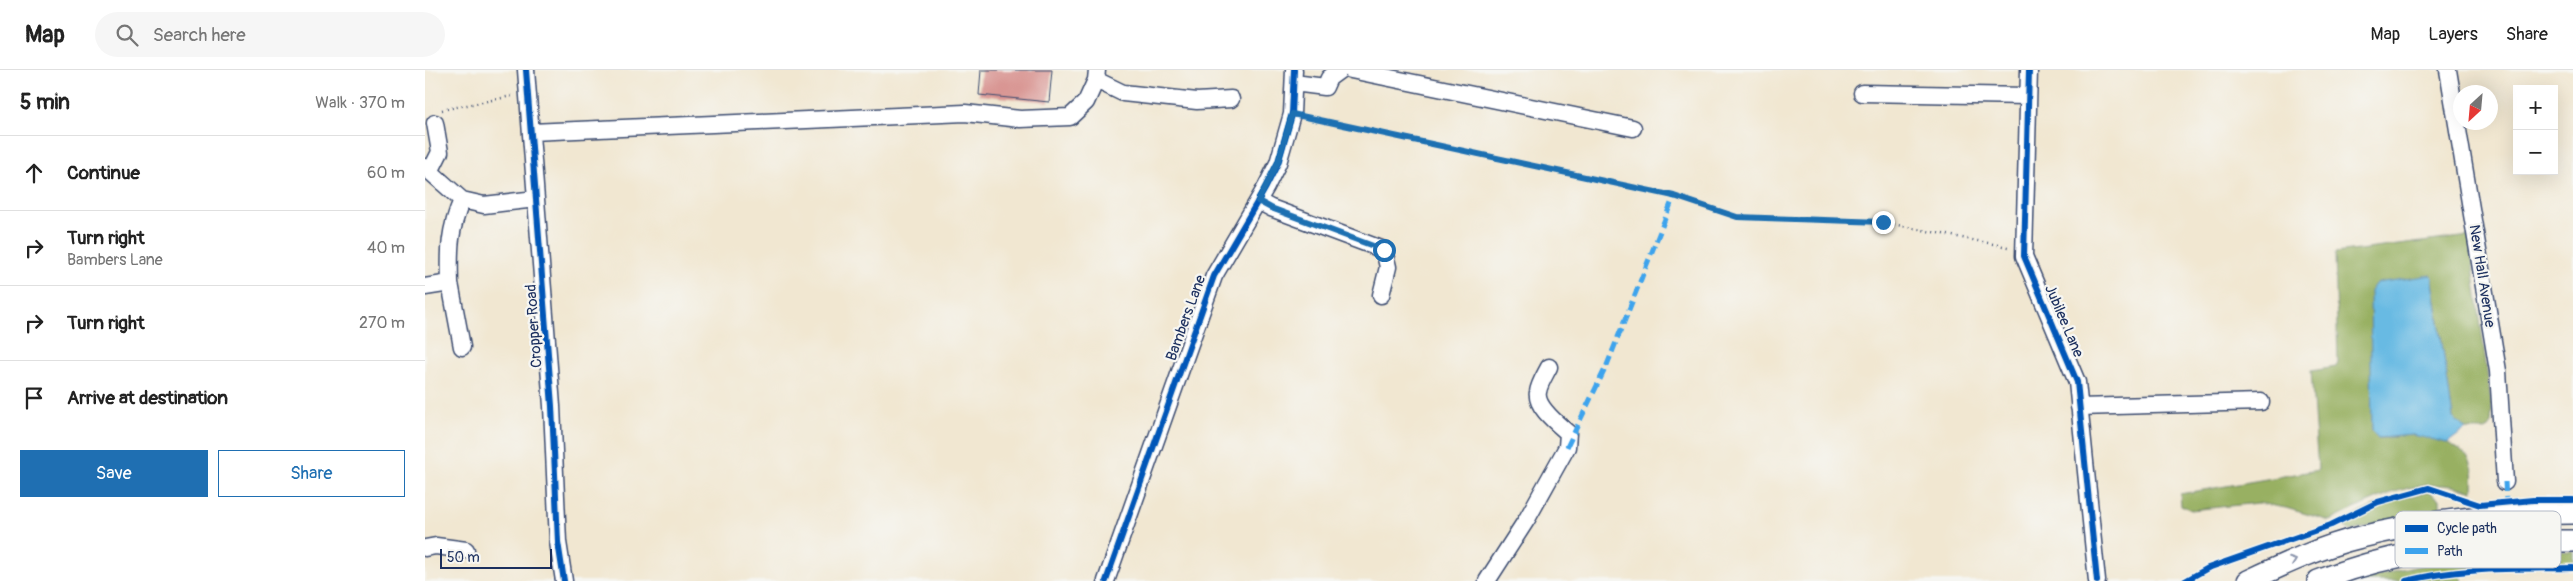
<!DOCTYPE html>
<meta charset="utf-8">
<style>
body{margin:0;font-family:Pangolin,sans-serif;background:#f6f6f6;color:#222}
.controls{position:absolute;right:15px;top:15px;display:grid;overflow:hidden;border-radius:0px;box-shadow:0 5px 20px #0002}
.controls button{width:45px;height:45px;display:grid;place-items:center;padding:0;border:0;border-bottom:1px solid #e0e0e0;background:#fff;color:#222;font:25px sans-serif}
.compass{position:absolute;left:2028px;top:15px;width:45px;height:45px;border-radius:50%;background:#fff;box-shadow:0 5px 20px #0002;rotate:206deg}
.scale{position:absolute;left:15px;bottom:12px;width:112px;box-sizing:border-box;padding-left:5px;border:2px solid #1b2f5e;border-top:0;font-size:14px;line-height:18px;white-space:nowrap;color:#1b2f5e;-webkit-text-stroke:4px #f6f6f2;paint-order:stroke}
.stop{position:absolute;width:15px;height:15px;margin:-11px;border:4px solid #1f6fb2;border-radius:50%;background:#fff}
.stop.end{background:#1f6fb2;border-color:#fff;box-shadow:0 1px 5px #0008}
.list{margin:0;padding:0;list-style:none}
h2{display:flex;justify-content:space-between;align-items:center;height:65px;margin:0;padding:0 20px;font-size:21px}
h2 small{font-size:16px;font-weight:400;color:#767676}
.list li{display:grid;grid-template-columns:32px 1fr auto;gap:15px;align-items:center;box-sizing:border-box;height:75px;padding:0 20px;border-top:1px solid #e0e0e0}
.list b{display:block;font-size:19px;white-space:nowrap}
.list p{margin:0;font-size:16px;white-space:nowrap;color:#767676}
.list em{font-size:16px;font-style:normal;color:#767676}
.actions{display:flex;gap:10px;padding:15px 20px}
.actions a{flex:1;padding:11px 0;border:1px solid #1f6fb2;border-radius:0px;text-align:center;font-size:18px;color:#1f6fb2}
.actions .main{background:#1f6fb2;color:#fff}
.icon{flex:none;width:28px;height:28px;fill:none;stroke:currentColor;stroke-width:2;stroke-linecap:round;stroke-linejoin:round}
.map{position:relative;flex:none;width:2148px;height:511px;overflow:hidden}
header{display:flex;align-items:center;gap:30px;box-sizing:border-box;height:70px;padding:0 25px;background:#fff;border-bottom:1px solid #e0e0e0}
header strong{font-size:24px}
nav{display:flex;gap:28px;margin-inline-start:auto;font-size:18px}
.search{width:350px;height:45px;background:#f6f6f6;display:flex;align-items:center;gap:12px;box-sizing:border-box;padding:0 18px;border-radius:28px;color:#767676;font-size:19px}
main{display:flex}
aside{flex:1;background:#fff}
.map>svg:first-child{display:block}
.forest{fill:#98b062;stroke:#5a7060}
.water{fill:#67bae3;stroke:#4174a0}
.building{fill:#d89390}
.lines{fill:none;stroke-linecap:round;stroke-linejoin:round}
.minor-casing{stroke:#3b4b6f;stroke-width:19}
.major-casing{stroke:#3b4b6f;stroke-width:24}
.path{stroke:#3b4b6f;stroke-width:2.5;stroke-dasharray:1 4;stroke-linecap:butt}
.minor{stroke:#fff;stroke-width:16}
.major{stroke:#fff;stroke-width:21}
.quiet{stroke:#3da3ed;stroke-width:5;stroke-dasharray:10 5;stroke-linecap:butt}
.cycleway-casing{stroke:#f6f6f2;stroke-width:9}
.cycleway{stroke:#0057b8;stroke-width:6}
.oneway{stroke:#8d97ae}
.route{stroke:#1f6fb2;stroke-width:6}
.labels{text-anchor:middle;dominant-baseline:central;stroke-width:4.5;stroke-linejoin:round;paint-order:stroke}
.street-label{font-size:15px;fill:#1b2f5e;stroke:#f6f6f2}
.key{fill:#f6f6f2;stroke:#b4bac6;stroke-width:1}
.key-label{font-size:14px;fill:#1b2f5e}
</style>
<header>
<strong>Map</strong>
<div class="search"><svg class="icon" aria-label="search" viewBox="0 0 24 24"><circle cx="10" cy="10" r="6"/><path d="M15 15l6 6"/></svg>Search here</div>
<nav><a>Map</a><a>Layers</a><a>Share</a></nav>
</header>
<main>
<aside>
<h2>5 min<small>Walk · 370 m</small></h2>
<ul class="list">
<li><svg class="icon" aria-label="ahead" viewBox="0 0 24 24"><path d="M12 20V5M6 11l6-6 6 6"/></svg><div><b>Continue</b></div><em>60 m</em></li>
<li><svg class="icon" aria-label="right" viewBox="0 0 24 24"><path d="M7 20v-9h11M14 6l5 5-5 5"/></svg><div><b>Turn right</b><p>Bambers Lane</p></div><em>40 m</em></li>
<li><svg class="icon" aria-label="right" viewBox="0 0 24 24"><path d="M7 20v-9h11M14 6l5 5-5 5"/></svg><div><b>Turn right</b></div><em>270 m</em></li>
<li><svg class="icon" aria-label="arrive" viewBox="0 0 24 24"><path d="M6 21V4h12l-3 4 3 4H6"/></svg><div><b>Arrive at destination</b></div></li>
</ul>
<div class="actions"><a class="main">Save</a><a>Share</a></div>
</aside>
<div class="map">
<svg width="2148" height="511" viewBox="0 0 2148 511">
<rect width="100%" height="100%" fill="#f6f6f2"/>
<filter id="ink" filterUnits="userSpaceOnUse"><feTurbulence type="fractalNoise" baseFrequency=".02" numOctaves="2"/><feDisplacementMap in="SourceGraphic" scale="10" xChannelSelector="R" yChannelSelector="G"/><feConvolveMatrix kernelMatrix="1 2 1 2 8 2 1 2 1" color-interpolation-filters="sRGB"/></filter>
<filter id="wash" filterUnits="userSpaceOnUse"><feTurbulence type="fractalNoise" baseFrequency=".0096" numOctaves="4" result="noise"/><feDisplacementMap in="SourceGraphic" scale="20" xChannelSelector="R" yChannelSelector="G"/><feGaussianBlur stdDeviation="1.12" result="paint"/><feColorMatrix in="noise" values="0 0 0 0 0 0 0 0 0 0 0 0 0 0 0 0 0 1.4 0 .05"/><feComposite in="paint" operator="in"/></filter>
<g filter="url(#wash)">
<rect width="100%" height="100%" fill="#f1e7d1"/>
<path class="forest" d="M2044 166 2067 340 2066 353 2061 361 2041 359 2028 349 2007 205 1947 295V361L1953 368C1965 369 1976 365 1987 365 2005 364 2036 375 2045 391 2050 401 2048 411 2048 421 1995 403 1952 428 1905 451L1861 438 1833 433 1766 440 1756 435 1755 424 1893 400 1886 301 1911 297 1913 293 1910 183Z
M2004 422 2015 429V438L1926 461 1920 457C1927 436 1984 427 2004 422Z
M2148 481V493L2078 494 2037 499 2036 511H1928L2033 487 2104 482Z"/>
<path class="water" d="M2007 205 2028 348 2041 359 2022 373 1988 365 1953 368 1947 361 1945 221 1951 213Z"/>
<g id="blocks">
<path class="building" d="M556 0H627L624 32 554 25Z"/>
</g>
</g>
<g filter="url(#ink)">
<use href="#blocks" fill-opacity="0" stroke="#3b4b6f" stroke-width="1"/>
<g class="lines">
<g class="minor-casing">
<path id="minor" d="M101 0 127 336 133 472 139 511
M926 0 1208 58
M1604 0 1599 186 1652 312 1672 511
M2023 0 2073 301 2080 412
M671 10 698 23 772 31 806 29
M869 13 900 17 904 8 915 0
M1437 23 1602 26
M106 62 540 43 595 49 645 47 661 32 671 10 672 0
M0 97 37 130 59 135 111 129
M5 102 15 82 10 53
M833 131 846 138 959 180 963 197 956 225
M25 213 37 277
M0 217 25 213C24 180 24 160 37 130
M1654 337 1836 332
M0 478 11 476 41 480
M681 511 789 206 841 117 853 93 867 44 869 0
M1062 511 1102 449 1142 377 1143 363C1133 354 1110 337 1113 322 1114 314 1120 305 1124 297"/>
</g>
<g class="major-casing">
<path id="major" d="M1823 511C1859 494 1898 476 1936 467 2005 450 2077 443 2148 443
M1893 511C1972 479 2063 470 2148 471"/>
</g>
<path class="path" d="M17 40 87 26
M881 47 1249 126 1312 147 1457 152 1583 177"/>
<use href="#minor" class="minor"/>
<use href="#major" class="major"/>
<path class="quiet" d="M1142 377 1182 295 1249 126
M2080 412 2081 432"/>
<g class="cycleway-casing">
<path id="cycleway" d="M101 0 127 336 133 472 139 511
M1604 0 1599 186 1652 312 1672 511
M681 511 789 206 841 117 853 93 867 44 869 0
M1760 511 1783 498 1906 455 1953 432 2004 418 2055 435 2108 430H2148
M1981 511C2034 497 2093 499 2148 498"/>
</g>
<use href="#cycleway" class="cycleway"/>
</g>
<defs><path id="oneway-chevron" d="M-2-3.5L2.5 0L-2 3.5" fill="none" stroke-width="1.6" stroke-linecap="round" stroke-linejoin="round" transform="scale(1.25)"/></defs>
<use class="oneway" href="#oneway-chevron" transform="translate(1868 491) rotate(-20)"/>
</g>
<g class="lines" filter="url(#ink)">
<path class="route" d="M959 180 846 138 833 131 853 92 867 44 1249 126 1312 147 1458 152"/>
</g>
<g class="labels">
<g class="street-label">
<text transform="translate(2057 206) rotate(81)">New Hall Avenue</text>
<text transform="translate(761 248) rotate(-70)">Bambers Lane</text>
<text transform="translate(1639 251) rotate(67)">Jubilee Lane</text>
<text transform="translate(109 256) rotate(-94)">Cropper Road</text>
</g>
</g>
<rect x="1970" y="441" width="166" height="57" rx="8" class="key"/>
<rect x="1980" y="455" width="23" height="7" fill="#0057b8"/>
<rect x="1980" y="478" width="23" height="6" fill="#3da3ed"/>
<g class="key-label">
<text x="2012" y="463">Cycle path</text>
<text x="2012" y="486">Path</text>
</g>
</svg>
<div class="controls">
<button>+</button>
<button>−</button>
</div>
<svg class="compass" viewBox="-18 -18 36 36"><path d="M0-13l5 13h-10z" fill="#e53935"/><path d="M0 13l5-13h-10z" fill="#767676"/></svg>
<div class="scale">50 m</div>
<div class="stop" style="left:959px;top:180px"></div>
<div class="stop end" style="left:1458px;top:152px"></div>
</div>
</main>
